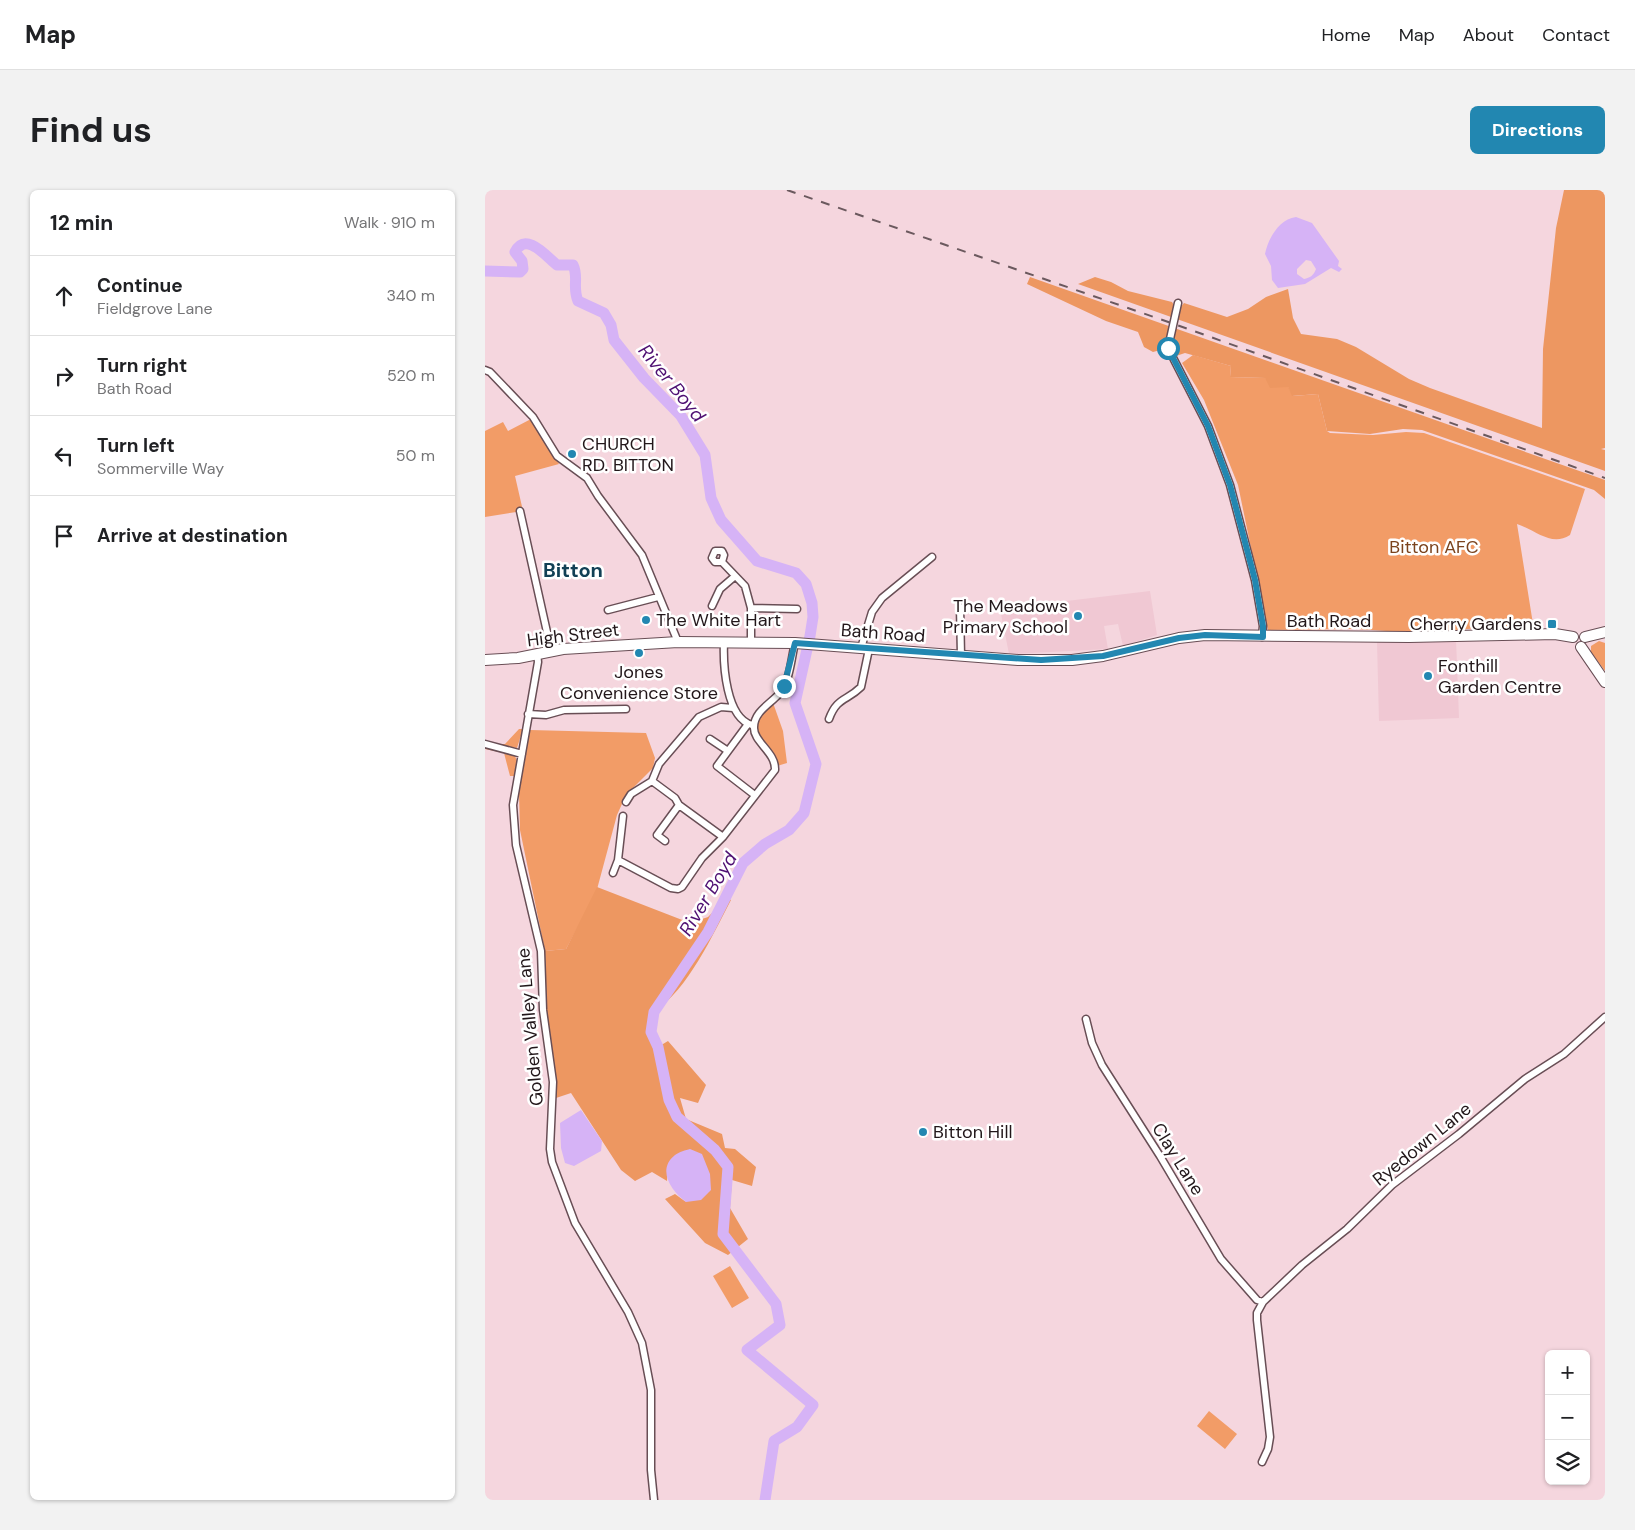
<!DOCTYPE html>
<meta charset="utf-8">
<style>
body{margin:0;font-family:"DM Sans",sans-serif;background:#f2f2f2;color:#202124}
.controls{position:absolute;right:15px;bottom:15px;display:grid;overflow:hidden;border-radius:8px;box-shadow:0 1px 4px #0004}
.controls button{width:45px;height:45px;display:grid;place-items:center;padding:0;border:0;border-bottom:1px solid #e0e0e0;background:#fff;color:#202124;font:25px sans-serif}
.stop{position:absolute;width:15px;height:15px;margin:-11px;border:4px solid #2287b1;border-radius:50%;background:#fff}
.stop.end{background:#2287b1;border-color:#fff;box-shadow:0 1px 5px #0008}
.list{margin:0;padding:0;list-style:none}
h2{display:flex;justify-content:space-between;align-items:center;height:65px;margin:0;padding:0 20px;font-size:21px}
h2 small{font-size:16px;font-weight:400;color:#757577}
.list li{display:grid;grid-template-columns:32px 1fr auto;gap:15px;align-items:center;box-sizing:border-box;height:80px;padding:0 20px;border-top:1px solid #e0e0e0}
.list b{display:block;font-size:19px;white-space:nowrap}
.list p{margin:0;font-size:16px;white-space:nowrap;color:#757577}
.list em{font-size:16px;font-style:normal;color:#757577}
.icon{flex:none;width:28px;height:28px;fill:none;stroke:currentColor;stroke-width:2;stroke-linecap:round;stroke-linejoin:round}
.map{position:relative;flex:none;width:1120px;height:1310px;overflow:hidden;border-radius:8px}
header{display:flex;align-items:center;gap:30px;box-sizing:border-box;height:70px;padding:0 25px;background:#fff;border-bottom:1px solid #e0e0e0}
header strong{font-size:24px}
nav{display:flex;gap:28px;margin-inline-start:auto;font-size:18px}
.intro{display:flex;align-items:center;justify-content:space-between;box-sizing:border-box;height:120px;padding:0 30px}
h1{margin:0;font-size:35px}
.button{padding:12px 22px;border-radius:8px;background:#2287b1;color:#fff;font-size:18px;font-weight:700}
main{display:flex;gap:30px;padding:0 30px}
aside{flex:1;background:#fff;border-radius:8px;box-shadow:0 1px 4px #0004}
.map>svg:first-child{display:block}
.built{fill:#f0c8d3}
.green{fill:#f29c67}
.forest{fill:#ed9761}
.water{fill:#d6b3f6;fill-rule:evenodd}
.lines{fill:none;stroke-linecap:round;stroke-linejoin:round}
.river{stroke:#d6b3f6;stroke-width:11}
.minor-casing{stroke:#684e55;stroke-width:9}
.primary-casing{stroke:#684e55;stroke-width:12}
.minor{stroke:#fff;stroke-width:6}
.primary{stroke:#fff;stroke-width:10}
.rail{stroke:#6b595e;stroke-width:2;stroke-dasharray:9 9;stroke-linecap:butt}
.route{stroke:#2287b1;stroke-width:6}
.poi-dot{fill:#2287b1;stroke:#fff;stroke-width:2}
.labels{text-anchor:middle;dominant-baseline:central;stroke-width:5;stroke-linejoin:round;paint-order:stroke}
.poi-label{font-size:18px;fill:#22171a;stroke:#fff;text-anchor:start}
.park-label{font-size:18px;fill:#7b431d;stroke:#fff}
.street-label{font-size:18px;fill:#22171a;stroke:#fff}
.water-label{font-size:19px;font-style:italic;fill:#4e0f72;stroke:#fff}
.quarter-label{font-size:20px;font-weight:bold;fill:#124055;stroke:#fff}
</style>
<header>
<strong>Map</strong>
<nav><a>Home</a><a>Map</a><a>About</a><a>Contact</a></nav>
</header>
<div class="intro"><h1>Find us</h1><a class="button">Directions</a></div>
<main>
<aside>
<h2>12 min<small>Walk · 910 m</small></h2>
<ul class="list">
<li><svg class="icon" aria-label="ahead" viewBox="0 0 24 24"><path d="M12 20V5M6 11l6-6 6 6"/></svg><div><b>Continue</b><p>Fieldgrove Lane</p></div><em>340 m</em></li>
<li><svg class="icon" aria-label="right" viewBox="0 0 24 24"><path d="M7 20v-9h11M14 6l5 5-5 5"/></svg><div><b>Turn right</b><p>Bath Road</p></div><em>520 m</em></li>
<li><svg class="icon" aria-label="left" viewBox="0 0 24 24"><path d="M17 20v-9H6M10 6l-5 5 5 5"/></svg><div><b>Turn left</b><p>Sommerville Way</p></div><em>50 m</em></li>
<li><svg class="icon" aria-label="arrive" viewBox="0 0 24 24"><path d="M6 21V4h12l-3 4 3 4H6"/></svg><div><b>Arrive at destination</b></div></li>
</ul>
</aside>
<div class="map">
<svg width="1120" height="1310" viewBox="0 0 1120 1310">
<rect width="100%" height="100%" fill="#f5d6de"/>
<path class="built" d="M665 401 672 445 638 456 633 434 619 436 623 459 524 464 515 419Z
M971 449 974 528 894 531 892 452Z"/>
<path class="green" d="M708 165 746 176 745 187 780 188 803 196 808 206 833 204 842 241 845 243 888 245 921 242 939 243 1100 299 1085 345C1066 357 1051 340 1032 334L1048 434 931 443 871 439 783 440 753 295 719 210 697 173Z
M46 229 74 274 30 286 38 321 0 327V241L18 232 23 241Z
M1114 451 1120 453V481L1106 462V456Z
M287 510 298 541 302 573 292 576 264 539 266 531Z
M34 539H38L32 558 9 554H20Z
M45 540 161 543 170 568 168 578 141 605 132 625 111 703 81 759 60 761 35 640 34 603Z
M0 557 30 566 32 571 29 586H25L19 563 0 559Z
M245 1076 264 1108 247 1118 228 1086Z
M724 1221 752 1244 740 1259 712 1236Z"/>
<path class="forest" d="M1079 0H1120V258L1116 259 1120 260V281L593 94 610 87 626 92 643 101 687 112 690 117 695 118 699 113 742 127 763 119 781 107 803 99 808 128 816 144 852 149 871 157 924 189 945 198 1057 238 1058 159 1071 38Z
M545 87 1120 290V309L1109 300 937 240 918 239 885 244 842 241 833 204 807 206 803 197 785 198 780 188 745 187 746 176 700 163 691 166 687 157 668 162 659 157 653 142 621 131 542 94Z
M112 697 205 733 223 727 242 708 246 710C227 746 204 798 169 822L166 842 173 857 183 851 221 895 213 913 195 908 201 929 237 944 240 958 250 959 271 977 267 996 247 990 245 1018 263 1049 243 1065 220 1053 180 1009 190 1004 201 1012 183 976 182 991 167 982 150 991 136 980 86 903 71 908 61 821 60 761 81 759Z"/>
<path class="water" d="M811 27 827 33 854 71 853 76 857 79 854 82 846 78 820 94 793 98 787 90 786 76 780 64C783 49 794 29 811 27ZM821 70 826 71 831 79C829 85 825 88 819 89L812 84V79Z
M96 920 117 951 116 961 89 976 80 973 76 958 75 933Z
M205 959 217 964 225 984 226 1000 216 1010 201 1012C187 1002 171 980 190 965 194 962 201 960 205 959Z"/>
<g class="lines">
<path class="river" d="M0 81 35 82 38 79 37 71 30 62C41 41 61 66 72 75H88C94 87 87 97 93 111L119 123 126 135 129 150 159 188 196 226 220 265 226 308 236 330 272 371 311 383 321 394 327 413 328 427 325 446 310 513 331 574 319 623 304 640 280 654 258 673 223 742 169 822 166 842 173 857 184 910 192 927 230 960 243 977 238 1044 291 1114 295 1135 262 1160 328 1215 312 1237 289 1251 280 1310"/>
<g class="minor-casing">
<path id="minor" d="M693 113 683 158 723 236 745 295 770 390 778 436 777 447
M0 180 5 182 48 227 72 266 102 288 113 306 157 365 193 452
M35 321 66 460
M237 372 239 365 237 361H230L227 368 230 372H237L260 396 266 418V452
M227 416 235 399 249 387
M475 417 476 466
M266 418 312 419
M123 420 173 407
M239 452C238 475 241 528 267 535
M376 458 387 422 397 408 447 367
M52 463 53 472 28 615 31 655 56 761 58 820 68 892 65 959 67 972 90 1033 143 1122 157 1153 166 1200V1280L169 1310
M43 524 61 525 79 520 141 519
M344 529C352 507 362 511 376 497L384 459
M263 534 232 576 267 603
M225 549 243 561
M0 554 37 564
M167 591 174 574 214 527 236 517 248 518
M167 591 190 608 194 615 238 647
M141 612 146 604 167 591
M138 626 133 670 186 698 193 699 197 697 217 668 238 647 290 580C291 562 268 552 269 537 269 522 285 514 294 504 305 492 306 469 310 453
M180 651 172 645 194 615
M128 683 133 670
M601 829 607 853 617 875 675 966 736 1069 772 1110 778 1112
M777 1272 783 1259 785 1247 772 1130V1123L778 1112 817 1075 862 1039 907 995 974 944 1040 889 1079 864 1120 827"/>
</g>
<g class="primary-casing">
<path id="primary" d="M1100 447 1120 442
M1096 457 1120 492
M0 470 33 468 78 459 193 452 310 453 533 470H587L618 466 694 448 720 445 924 447 1070 444 1088 447"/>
</g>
<use href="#minor" class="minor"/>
<use href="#primary" class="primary"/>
<path class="rail" d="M302 0 692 135 1120 288"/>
</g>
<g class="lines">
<path class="route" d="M299 496 310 453 556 470 618 466 694 448 720 445 778 447V436L770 390 745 295 723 236 683 158"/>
</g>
<g class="poi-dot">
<circle cx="87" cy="264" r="5"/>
<circle cx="593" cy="426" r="5"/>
<circle cx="161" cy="430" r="5"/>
<rect x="1062" y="429" width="10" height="10" rx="2.5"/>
<circle cx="154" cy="463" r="5"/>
<circle cx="943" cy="486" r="5"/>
<circle cx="438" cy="942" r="5"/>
</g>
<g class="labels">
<g class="poi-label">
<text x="97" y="254">CHURCH<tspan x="97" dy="21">RD. BITTON</tspan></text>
<text x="583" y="416" text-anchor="end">The Meadows<tspan x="583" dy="21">Primary School</tspan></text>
<text x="171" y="430">The White Hart</text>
<text x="1057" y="434" text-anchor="end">Cherry Gardens</text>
<text x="953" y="476">Fonthill<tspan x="953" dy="21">Garden Centre</tspan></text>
<text x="154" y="482" text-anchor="middle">Jones<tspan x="154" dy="21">Convenience Store</tspan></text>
<text x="448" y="942">Bitton Hill</text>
</g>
<g class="park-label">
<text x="949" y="357">Bitton AFC</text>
</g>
<g class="street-label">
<text x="844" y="431">Bath Road</text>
<text transform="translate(398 443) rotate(4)">Bath Road</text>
<text transform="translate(88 445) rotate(-7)">High Street</text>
<text transform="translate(45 837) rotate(-95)">Golden Valley Lane</text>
<text transform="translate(937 954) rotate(-39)">Ryedown Lane</text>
<text transform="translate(693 969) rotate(58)">Clay Lane</text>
</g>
<g class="water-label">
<text transform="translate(187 193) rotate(51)">River Boyd</text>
<text transform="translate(223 704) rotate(-59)">River Boyd</text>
</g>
<g class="quarter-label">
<text x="88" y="380">Bitton</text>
</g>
</g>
</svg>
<div class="controls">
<button>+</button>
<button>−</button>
<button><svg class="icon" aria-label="layers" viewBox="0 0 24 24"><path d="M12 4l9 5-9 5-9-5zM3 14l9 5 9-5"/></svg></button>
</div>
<div class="stop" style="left:683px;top:158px"></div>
<div class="stop end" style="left:299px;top:496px"></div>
</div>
</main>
